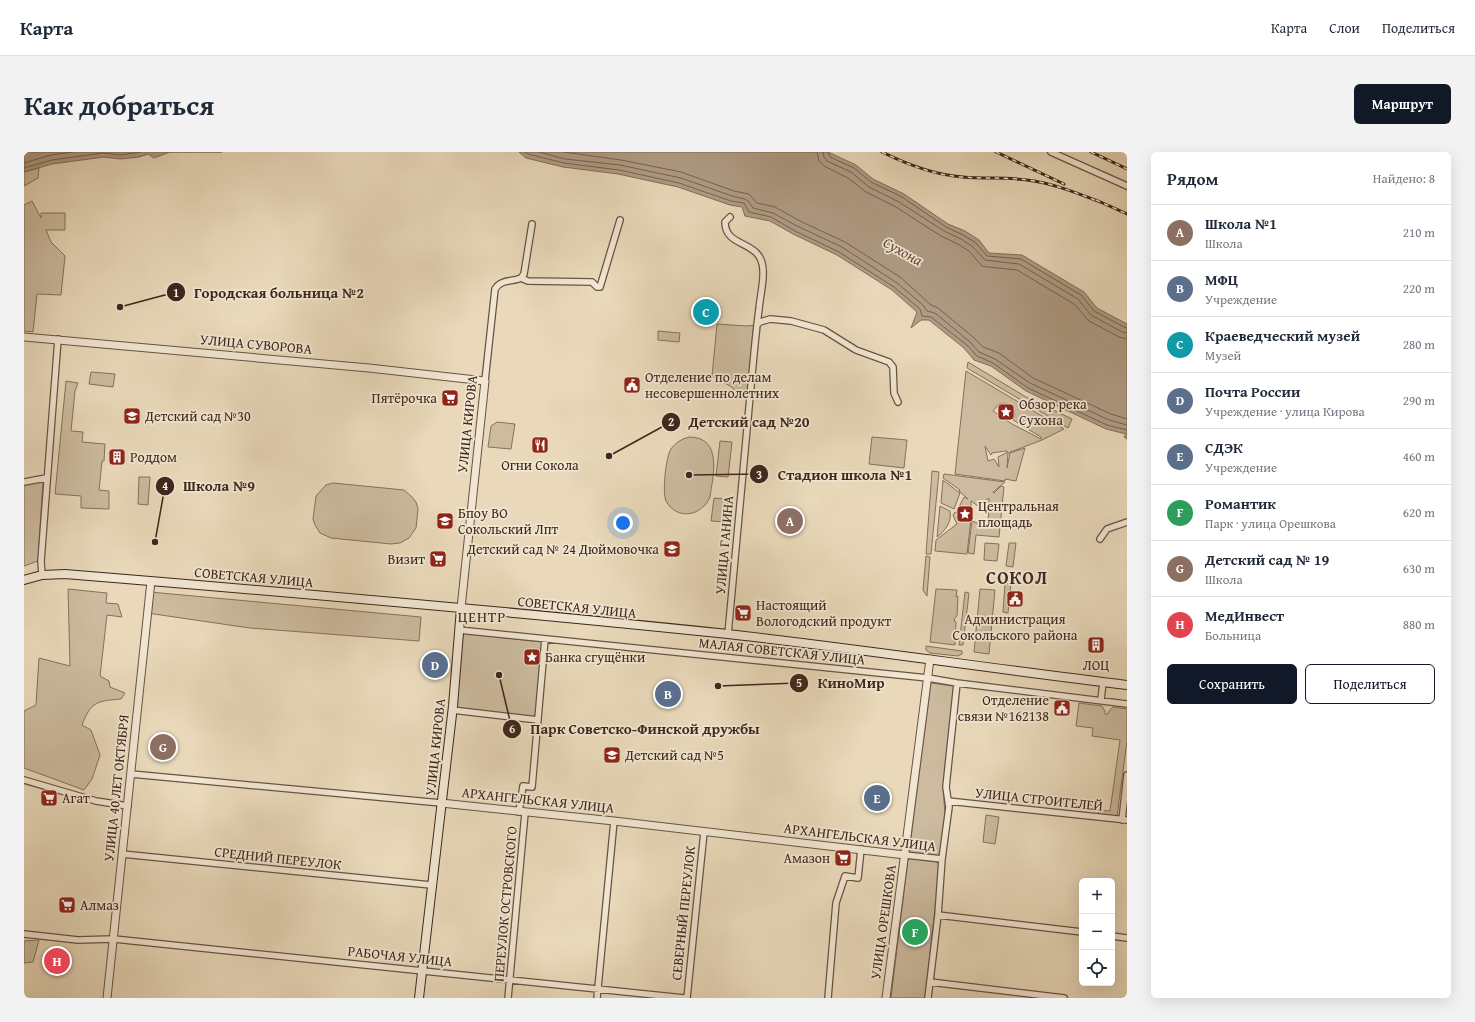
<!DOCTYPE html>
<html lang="ru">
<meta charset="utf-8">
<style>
body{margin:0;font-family:"Gentium Book Plus",serif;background:#f2f2f3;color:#1f2937}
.controls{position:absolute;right:12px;bottom:12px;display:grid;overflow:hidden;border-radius:6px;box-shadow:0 4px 16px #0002}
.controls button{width:36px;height:36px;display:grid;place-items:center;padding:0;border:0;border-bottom:1px solid #e0e1e3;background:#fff;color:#1f2937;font:20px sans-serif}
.you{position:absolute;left:599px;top:371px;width:14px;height:14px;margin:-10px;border:3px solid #fff;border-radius:50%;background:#1a73e8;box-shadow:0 0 0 6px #1a73e833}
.badge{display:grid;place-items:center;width:26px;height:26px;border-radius:50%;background:#111827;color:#fff;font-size:13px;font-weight:700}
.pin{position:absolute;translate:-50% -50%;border:2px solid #fff;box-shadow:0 1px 4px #0006}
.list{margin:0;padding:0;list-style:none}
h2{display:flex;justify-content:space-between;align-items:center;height:52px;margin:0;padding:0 16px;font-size:17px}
h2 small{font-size:13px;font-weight:400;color:#747a83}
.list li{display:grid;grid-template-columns:26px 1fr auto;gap:12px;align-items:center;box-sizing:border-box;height:56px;padding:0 16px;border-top:1px solid #e0e1e3}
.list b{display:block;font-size:15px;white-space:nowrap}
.list p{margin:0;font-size:13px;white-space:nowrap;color:#747a83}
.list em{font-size:13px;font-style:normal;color:#747a83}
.actions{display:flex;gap:8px;padding:12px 16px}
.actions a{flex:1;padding:9px 0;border:1px solid #111827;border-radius:6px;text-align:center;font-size:14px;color:#111827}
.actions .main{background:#111827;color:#fff}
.icon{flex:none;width:22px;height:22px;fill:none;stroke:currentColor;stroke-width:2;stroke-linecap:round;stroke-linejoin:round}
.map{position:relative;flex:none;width:1103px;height:846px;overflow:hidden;border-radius:6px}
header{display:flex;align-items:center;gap:24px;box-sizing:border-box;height:56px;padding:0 20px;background:#fff;border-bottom:1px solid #e0e1e3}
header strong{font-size:19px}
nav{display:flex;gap:22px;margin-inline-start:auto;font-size:14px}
.intro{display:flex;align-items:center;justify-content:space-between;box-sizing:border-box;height:96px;padding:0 24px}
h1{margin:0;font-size:28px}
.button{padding:10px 18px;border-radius:6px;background:#111827;color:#fff;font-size:14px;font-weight:700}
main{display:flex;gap:24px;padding:0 24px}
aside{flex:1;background:#fff;border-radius:6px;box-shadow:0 4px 16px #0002}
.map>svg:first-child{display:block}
.green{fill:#ccbb9f;stroke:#85705d;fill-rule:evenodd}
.water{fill:#af9c84;stroke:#826d5a}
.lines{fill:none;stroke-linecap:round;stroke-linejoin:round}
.shore{stroke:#766150;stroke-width:1}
.minor-casing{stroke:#695343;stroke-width:8}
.tertiary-casing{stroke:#695343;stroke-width:9}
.secondary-casing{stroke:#3e261b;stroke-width:10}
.minor{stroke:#f1e6d2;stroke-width:5.5}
.tertiary{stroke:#f1e6d2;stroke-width:7}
.secondary{stroke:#f1e6d2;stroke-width:8}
.rail-casing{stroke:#3e261b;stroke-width:3}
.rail{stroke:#f1e6d2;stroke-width:1.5;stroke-dasharray:4.5;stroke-linecap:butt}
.labels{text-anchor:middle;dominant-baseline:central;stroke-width:3.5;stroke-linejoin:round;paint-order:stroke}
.street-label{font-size:14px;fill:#3e261b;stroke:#f1e6d2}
.poi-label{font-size:14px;fill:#3e261b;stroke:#f1e6d2;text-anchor:start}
.water-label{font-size:15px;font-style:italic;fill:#60493a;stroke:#f1e6d2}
.neighbourhood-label{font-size:15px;letter-spacing:1px;fill:#3e261b;stroke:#f1e6d2}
.district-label{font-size:18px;font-weight:bold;letter-spacing:1px;fill:#3e261b;stroke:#f1e6d2}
.leader{fill:none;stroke:#3e261b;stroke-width:1.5}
.callout-dot{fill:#3e261b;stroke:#f1e6d2;stroke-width:1.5}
.mark-label{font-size:12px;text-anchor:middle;font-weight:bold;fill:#fff}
.callout-label{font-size:15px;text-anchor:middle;font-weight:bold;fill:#3e261b;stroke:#f1e6d2;stroke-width:3.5;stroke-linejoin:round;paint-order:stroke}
</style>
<header>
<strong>Карта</strong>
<nav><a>Карта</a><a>Слои</a><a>Поделиться</a></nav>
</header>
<div class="intro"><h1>Как добраться</h1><a class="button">Маршрут</a></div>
<main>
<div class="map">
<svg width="1103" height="846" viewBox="0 0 1103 846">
<rect width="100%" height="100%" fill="#e9d9ba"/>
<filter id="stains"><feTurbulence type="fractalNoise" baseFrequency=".005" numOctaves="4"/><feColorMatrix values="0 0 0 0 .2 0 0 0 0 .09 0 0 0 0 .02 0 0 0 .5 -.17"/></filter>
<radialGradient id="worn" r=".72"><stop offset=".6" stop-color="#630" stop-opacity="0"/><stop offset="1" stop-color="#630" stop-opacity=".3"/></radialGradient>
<path class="green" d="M15 16 14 26 0 34V20Z
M8 49 17 66V61H41V78H22L27 90 41 104 37 143 13 142 9 180 0 179V53Z
M693 172 723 174 733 173 726 248 713 242 708 235 688 224Z
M634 179 656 181 655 190 634 188Z
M944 210 1002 245 1048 267 1044 276 943 216Z
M942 219 1040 277 1018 288 984 301 983 316 986 301 1001 296 992 329 981 327V329L931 322ZM980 251C990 253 993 260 989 268L1017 285V287L988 272 969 259 975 252ZM961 294 967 303 968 301 982 299 984 300 974 305 975 315 970 307 964 309Z
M67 220 91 222 89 235 65 232Z
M42 229 54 231 51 239 47 279 59 280 58 290 81 292 80 309H78L75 338 85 339V357L57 356V344L31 342Z
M473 270 491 272 487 297 464 295 467 274Z
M665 285C699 285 689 324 686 345 678 364 653 369 642 349 638 340 642 304 647 297 652 290 658 287 665 285Z
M848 285 883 288 880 316 845 312Z
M696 289 708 290 704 325 692 324Z
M908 319 915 320 907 402H902Z
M920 322 981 330 969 340 970 341 977 334 980 335 975 385 952 383 950 402 944 401 948 369 964 375 965 346 954 354 947 349V358L941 363 933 359 940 345 944 347 935 339 936 338 919 326Z
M115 325H126L124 353 114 352Z
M919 328 936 341 930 357 917 351Z
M19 329 14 409 0 414V332Z
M309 331 380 338 388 345 392 350 394 357 392 376 385 386 376 391 367 392 307 386 296 381 291 373 289 367 292 344 302 333Z
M690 346 704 347 702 370 687 369Z
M916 354 926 359C928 370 921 379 913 385Z
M931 360 947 367 943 402 911 399 912 388 933 372 929 363Z
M961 391 975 392 973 409 960 408Z
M985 391H992L989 415 982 414Z
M902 404 906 405 903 444 899 438Z
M981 431 987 432 984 461 979 460Z
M44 437 83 441 82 451 94 452 98 465 83 463 76 524 85 529 86 535 101 541 97 547C74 549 67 549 58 573L67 578 76 603 68 627 60 638 0 616V559L12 553 15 506 46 514Z
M912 437 933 438 932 445 934 444 933 464 930 467 931 470H932L931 493 906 490Z
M956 437 971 438 965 502 950 500Z
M126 440 397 465 395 489 226 476 123 461Z
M941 440 945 441 939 493H935Z
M437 481 519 490 511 567 432 556Z
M902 494 938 499V502L934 504 906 501 902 498Z
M907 531 930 534 919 636 921 662 916 703 913 705 885 701Z
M1055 551 1078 554 1081 559V562H1084L1085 559 1089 555 1103 557V589L1093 664 1074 662 1075 658 1086 659 1096 588 1068 584 1069 576 1052 574Z
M962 663 975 665 971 692 959 690Z
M887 706 913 710 916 714 901 846H867L884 708Z
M15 788 9 810 0 811V789Z"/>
<path class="water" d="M0 0H198H146L130 6 124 2 115 5 96 7 80 5 28 12 0 20Z
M495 0H804L832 13 849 27 880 42 924 72 941 79 955 88 965 101 998 103 1060 140 1073 156 1103 172V287L1100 285 1102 282 1082 277 1002 239 967 214 950 208 940 196 905 168H897L887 176 893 160 868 138 813 103 769 82 746 69 721 64 718 55 706 53 654 35 594 22 539 15 502 6Z"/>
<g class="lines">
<path class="shore" d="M501 0 504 2 540 11 595 18 655 31 707 49 720 51 725 60 747 65 771 79 815 100 870 135 896 157 898 164 907 165 943 193 953 204 969 211 1004 236 1083 273 1103 278
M515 0 541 7 596 13 657 26 708 44 721 47 725 50 729 56 749 61 773 74 818 95 873 131 899 153 903 159 911 161 946 190 955 200 971 207 1006 231 1085 268 1103 273
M540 0 597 8 657 20 710 39 725 42 733 51 751 55 776 69 821 90 876 125 907 153 914 156 949 185 959 195 975 201 1009 226 1087 262 1103 267
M793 0 795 9 800 14 824 26 842 40 872 55 917 84 934 92 945 99 958 114 964 115 993 118 1050 152 1065 169 1095 185 1103 187
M799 0 800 5 803 9 827 20 845 35 875 50 920 79 937 87 949 95 961 108 995 112 1054 147 1067 163 1098 180 1103 181
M804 0 806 5 830 16 847 30 878 45 922 75 939 83 952 91 963 104 997 107 1057 143 1070 159 1100 175 1103 176
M0 11 27 3 48 0
M0 16 28 8 79 1 96 3 117 0"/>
<g class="minor-casing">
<path id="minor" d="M1027 0 1103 34
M497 126 504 129 568 130 573 135H576L596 68
M497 126 500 122 508 72
M733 173 736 170 746 167 767 169 800 178 832 198 865 210 869 215 870 241 874 250
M461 229 471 137C477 127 488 130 497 126
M0 330 22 326
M1076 387 1083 377 1103 370
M18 423 17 409 34 187
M435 478 904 526 933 531 1103 552
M704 482C712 396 720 309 728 223 730 201 732 179 735 157 736 144 740 130 739 118 738 87 701 97 701 70L706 65
M1077 548 1079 530
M428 558 514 568
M107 622 417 651
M0 628 72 649 104 654
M924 649 1103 668
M495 660 499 634 508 635 521 487
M1098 668 1103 623
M98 702 407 733
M881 703 918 707
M914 763 1058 780
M0 782 54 788 90 787 660 846
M1088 784 1103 786
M906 830 1040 846
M484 846 501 661
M573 846 590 669
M663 846 680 680
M804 846 812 751 821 724 834 726 837 697
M904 846 914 763 918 707 925 655 922 635 933 531"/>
</g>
<g class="tertiary-casing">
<path id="tertiary" d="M0 185 345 216 461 229 437 456
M417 651 590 669 881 703
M83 846 127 429
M862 846 906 507"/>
</g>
<g class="secondary-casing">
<path id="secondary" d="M0 428 18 423 41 422C262 440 483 459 704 482 837 497 970 517 1103 533
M395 846 429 554 437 456"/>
</g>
<use href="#minor" class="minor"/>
<use href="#tertiary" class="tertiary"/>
<use href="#secondary" class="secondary"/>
<g class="rail-casing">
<path id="rail" d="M858 0C884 13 910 23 939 25 961 27 982 25 1003 28 1028 31 1053 41 1076 50
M972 0 1040 32
M1067 0 1103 17
M1072 48 1103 62"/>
</g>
<use href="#rail" class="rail"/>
</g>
<defs>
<g id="civic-square" transform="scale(0.9)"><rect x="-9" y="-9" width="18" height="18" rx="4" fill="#8f2418" stroke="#f1e6d2"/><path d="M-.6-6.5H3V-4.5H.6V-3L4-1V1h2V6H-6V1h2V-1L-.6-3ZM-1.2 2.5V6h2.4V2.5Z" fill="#fff"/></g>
<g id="supermarket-square" transform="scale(0.9)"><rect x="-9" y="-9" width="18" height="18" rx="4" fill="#8f2418" stroke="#f1e6d2"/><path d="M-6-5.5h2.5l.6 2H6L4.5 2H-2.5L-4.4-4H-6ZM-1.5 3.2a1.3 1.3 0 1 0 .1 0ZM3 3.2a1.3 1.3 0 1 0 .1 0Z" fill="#fff"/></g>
<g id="sight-square" transform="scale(0.9)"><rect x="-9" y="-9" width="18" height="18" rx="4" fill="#8f2418" stroke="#f1e6d2"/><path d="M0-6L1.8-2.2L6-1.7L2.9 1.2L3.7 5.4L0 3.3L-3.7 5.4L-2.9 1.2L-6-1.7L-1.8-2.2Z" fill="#fff"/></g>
<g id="school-square" transform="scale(0.9)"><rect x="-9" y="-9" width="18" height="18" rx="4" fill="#8f2418" stroke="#f1e6d2"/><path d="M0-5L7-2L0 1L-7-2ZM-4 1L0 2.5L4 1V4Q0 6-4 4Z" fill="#fff"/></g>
<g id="restaurant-square" transform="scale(0.9)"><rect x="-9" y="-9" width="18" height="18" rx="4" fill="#8f2418" stroke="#f1e6d2"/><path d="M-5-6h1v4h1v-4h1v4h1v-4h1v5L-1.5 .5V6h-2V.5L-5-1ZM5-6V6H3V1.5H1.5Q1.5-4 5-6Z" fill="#fff"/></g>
<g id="building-square" transform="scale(0.9)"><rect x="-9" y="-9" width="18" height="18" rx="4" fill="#8f2418" stroke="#f1e6d2"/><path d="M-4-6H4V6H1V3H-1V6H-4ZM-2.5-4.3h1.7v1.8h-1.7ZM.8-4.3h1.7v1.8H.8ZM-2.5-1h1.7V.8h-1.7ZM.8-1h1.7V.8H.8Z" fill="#fff"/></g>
<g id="university-square" transform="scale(0.9)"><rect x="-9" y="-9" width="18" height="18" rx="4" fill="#8f2418" stroke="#f1e6d2"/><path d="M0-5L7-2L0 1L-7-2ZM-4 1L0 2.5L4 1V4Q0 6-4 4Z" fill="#fff"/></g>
</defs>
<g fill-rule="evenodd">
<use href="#civic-square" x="608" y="233"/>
<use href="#supermarket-square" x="426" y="246"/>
<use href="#sight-square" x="982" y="260"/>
<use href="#school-square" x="108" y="264"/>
<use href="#restaurant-square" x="516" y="293"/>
<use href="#building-square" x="93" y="305"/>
<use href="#sight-square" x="941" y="362"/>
<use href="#university-square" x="421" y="369"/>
<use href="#school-square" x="648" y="397"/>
<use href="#supermarket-square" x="414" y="407"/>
<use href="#civic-square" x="991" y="447"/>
<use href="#supermarket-square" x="719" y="461"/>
<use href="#building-square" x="1072" y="493"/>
<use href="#sight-square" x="508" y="505"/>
<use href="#civic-square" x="1038" y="556"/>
<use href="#school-square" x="588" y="603"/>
<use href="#supermarket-square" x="25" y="646"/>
<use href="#supermarket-square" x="819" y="706"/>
<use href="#supermarket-square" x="43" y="753"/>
</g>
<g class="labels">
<g class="street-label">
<text transform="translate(232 192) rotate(5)">УЛИЦА СУВОРОВА</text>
<text transform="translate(443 272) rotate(-84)">УЛИЦА КИРОВА</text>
<text transform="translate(700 393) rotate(-85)">УЛИЦА ГАНИНА</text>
<text transform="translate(230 425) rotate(5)">СОВЕТСКАЯ УЛИЦА</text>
<text transform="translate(553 455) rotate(6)">СОВЕТСКАЯ УЛИЦА</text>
<text transform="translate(758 499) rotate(6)">МАЛАЯ СОВЕТСКАЯ УЛИЦА</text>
<text transform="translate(411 595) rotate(-84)">УЛИЦА КИРОВА</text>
<text transform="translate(92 636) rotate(-84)">УЛИЦА 40 ЛЕТ ОКТЯБРЯ</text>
<text transform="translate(1015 647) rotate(6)">УЛИЦА СТРОИТЕЛЕЙ</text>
<text transform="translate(514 648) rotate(6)">АРХАНГЕЛЬСКАЯ УЛИЦА</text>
<text transform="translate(836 685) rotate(7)">АРХАНГЕЛЬСКАЯ УЛИЦА</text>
<text transform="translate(254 706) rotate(6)">СРЕДНИЙ ПЕРЕУЛОК</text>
<text transform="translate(481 752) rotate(-85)">ПЕРЕУЛОК ОСТРОВСКОГО</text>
<text transform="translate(659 761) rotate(-84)">СЕВЕРНЫЙ ПЕРЕУЛОК</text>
<text transform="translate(859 770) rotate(-82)">УЛИЦА ОРЕШКОВА</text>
<text transform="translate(376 804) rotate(6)">РАБОЧАЯ УЛИЦА</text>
</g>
<g class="poi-label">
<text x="621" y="225">Отделение по делам<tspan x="621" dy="16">несовершеннолетних</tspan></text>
<text x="413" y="246" text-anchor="end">Пятёрочка</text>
<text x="995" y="252">Обзор река<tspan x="995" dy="16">Сухона</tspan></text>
<text x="121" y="264">Детский сад №30</text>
<text x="106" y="305">Роддом</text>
<text x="516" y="313" text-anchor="middle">Огни Сокола</text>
<text x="954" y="354">Центральная<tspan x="954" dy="16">площадь</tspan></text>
<text x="434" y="361">Бпоу ВО<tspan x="434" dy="16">Сокольский Лпт</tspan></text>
<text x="635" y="397" text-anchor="end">Детский сад № 24 Дюймовочка</text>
<text x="401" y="407" text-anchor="end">Визит</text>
<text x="732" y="453">Настоящий<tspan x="732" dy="16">Вологодский продукт</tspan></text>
<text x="991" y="467" text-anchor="middle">Администрация<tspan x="991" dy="16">Сокольского района</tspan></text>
<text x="521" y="505">Банка сгущёнки</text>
<text x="1072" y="513" text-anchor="middle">ЛОЦ</text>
<text x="1025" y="548" text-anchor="end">Отделение<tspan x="1025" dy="16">связи №162138</tspan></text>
<text x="601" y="603">Детский сад №5</text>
<text x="38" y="646">Агат</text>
<text x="806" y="706" text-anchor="end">Амазон</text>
<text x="56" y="753">Алмаз</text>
</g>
<g class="water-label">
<text transform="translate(879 99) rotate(29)">Сухона</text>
</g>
<g class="neighbourhood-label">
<text x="458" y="464">ЦЕНТР</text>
</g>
<g class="district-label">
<text x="993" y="425">СОКОЛ</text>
</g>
</g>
<path class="leader" d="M96 155L152 140M585 304L647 270M665 323L735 322M131 390L141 334M694 534L775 531M475 523L488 577"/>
<g class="callout-dot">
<circle cx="96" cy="155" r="4"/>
<circle cx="585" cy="304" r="4"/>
<circle cx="665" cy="323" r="4"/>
<circle cx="131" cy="390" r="4"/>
<circle cx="694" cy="534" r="4"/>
<circle cx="475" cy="523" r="4"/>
<circle cx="152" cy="140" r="10"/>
<circle cx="647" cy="270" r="10"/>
<circle cx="735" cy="322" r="10"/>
<circle cx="141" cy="334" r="10"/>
<circle cx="775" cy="531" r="10"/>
<circle cx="488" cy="577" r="10"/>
</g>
<g class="mark-label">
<text x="152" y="145">1</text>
<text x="647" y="274">2</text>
<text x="735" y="327">3</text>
<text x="141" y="338">4</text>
<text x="775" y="535">5</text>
<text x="488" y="581">6</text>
</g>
<g class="callout-label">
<text x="255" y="146">Городская больница №2</text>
<text x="725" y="275">Детский сад №20</text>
<text x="821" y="328">Стадион школа №1</text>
<text x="195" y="339">Школа №9</text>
<text x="827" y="536">КиноМир</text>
<text x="621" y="582">Парк Советско-Финской дружбы</text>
</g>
<rect width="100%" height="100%" filter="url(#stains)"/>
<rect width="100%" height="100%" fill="url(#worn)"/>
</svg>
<div class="controls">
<button>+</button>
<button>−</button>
<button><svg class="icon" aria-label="locate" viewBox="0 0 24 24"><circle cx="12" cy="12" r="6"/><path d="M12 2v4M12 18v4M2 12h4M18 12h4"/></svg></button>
</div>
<div class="you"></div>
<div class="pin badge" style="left:766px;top:369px;background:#8d6e63">A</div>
<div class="pin badge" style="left:644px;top:542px;background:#5c6f8a">B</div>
<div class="pin badge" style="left:682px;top:160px;background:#0f9aa8">C</div>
<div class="pin badge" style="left:411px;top:513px;background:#5c6f8a">D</div>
<div class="pin badge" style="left:853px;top:646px;background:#5c6f8a">E</div>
<div class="pin badge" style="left:891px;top:780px;background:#2e9e5b">F</div>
<div class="pin badge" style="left:139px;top:595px;background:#8d6e63">G</div>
<div class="pin badge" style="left:33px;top:809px;background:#e0444e">H</div>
</div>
<aside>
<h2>Рядом<small>Найдено: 8</small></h2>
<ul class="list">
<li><span class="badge" style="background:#8d6e63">A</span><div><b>Школа №1</b><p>Школа</p></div><em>210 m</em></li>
<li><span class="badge" style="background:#5c6f8a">B</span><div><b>МФЦ</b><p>Учреждение</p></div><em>220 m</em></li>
<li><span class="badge" style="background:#0f9aa8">C</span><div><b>Краеведческий музей</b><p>Музей</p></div><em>280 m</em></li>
<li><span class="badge" style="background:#5c6f8a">D</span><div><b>Почта России</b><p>Учреждение · улица Кирова</p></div><em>290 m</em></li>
<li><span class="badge" style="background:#5c6f8a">E</span><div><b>СДЭК</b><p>Учреждение</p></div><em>460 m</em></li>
<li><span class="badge" style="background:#2e9e5b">F</span><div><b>Романтик</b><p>Парк · улица Орешкова</p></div><em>620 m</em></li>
<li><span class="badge" style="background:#8d6e63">G</span><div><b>Детский сад № 19</b><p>Школа</p></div><em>630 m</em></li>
<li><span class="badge" style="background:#e0444e">H</span><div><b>МедИнвест</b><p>Больница</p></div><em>880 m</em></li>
</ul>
<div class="actions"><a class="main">Сохранить</a><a>Поделиться</a></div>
</aside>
</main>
